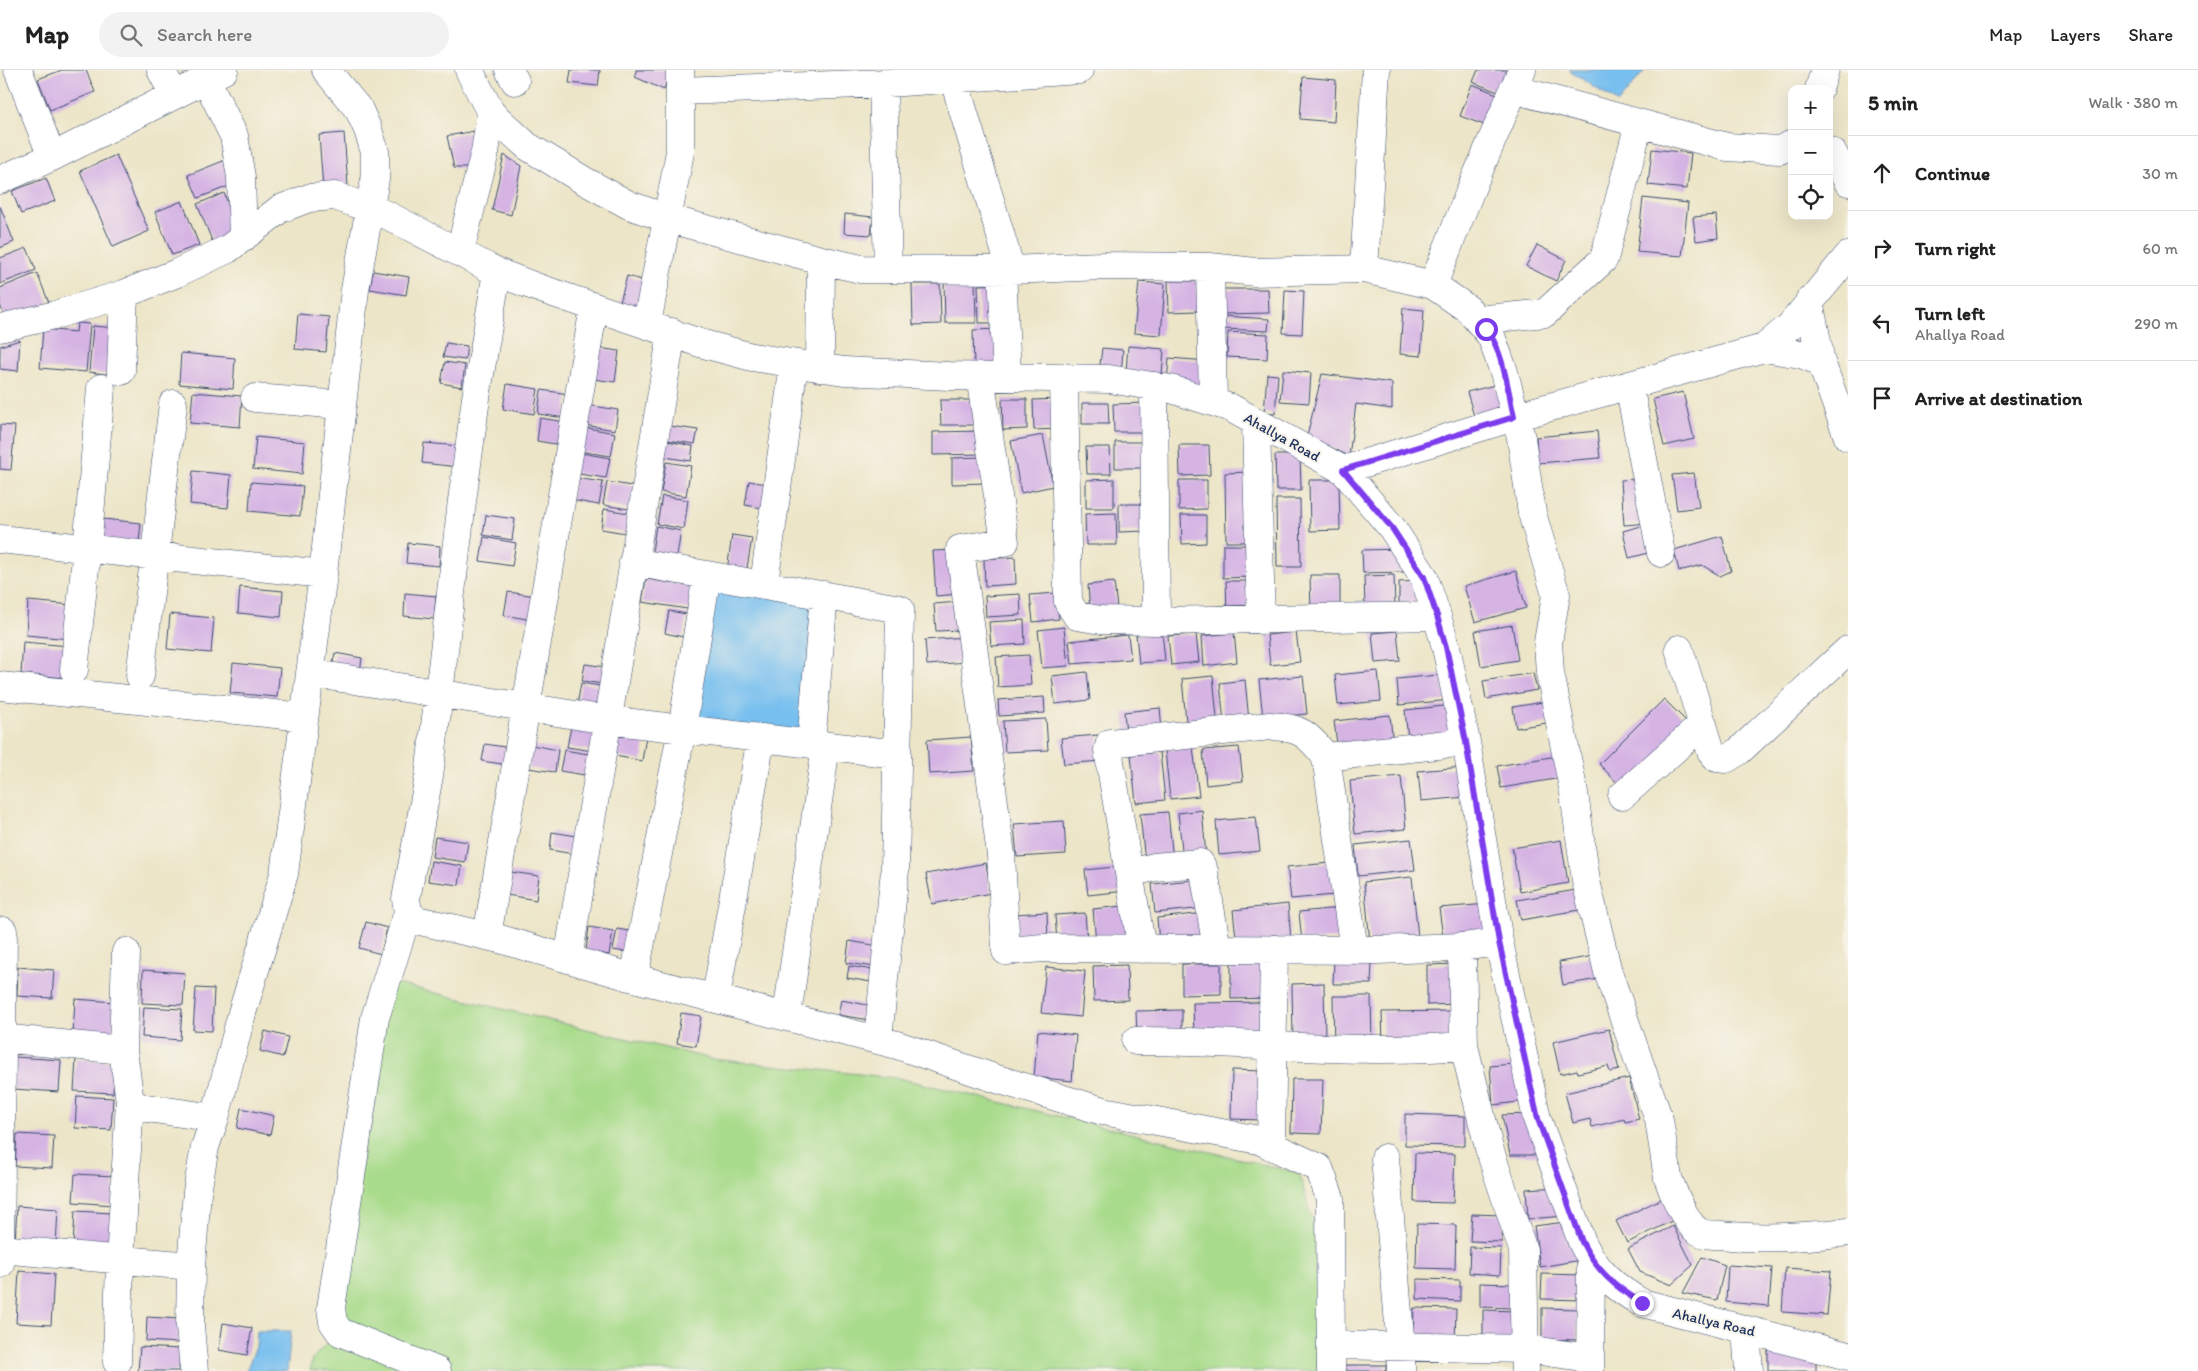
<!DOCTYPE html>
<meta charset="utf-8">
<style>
body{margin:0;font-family:Itim,sans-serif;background:#f2f2f2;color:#222}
.controls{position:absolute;right:15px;top:15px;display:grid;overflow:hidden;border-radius:10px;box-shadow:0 5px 20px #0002}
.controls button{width:45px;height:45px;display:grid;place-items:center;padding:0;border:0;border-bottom:1px solid #e0e0e0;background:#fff;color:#222;font:25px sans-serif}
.stop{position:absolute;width:15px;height:15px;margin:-11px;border:4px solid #7c3aed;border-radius:50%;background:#fff}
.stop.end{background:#7c3aed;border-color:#fff;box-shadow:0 1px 5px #0008}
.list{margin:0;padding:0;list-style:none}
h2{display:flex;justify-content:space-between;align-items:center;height:65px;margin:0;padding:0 20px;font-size:21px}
h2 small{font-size:16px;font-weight:400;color:#767676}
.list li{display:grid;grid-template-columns:32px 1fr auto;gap:15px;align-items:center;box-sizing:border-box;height:75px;padding:0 20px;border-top:1px solid #e0e0e0}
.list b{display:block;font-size:19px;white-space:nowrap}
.list p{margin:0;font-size:16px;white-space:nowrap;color:#767676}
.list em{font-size:16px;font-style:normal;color:#767676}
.icon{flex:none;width:28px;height:28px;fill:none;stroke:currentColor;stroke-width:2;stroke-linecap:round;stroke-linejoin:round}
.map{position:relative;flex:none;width:1848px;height:1301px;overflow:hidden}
header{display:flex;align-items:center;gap:30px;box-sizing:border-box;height:70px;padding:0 25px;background:#fff;border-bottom:1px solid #e0e0e0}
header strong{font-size:24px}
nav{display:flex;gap:28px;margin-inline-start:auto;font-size:18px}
.search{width:350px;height:45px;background:#f2f2f2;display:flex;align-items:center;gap:12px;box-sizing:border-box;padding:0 18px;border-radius:28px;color:#767676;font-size:19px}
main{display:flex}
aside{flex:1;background:#fff}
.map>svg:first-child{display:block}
.green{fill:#a8db8b;stroke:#628574}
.water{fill:#77bfef;stroke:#4977a6}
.building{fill:#d5b4e4}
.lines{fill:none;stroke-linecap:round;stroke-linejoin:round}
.minor-casing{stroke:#3a4a6e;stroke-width:29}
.minor{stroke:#fff;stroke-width:28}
.route{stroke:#7c3aed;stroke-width:6}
.labels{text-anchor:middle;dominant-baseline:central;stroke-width:4;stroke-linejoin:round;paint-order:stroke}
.street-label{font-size:15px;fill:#1b2f5e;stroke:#f7f3e8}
</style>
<header>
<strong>Map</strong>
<div class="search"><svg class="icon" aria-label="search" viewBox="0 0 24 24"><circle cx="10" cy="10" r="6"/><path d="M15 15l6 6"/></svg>Search here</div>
<nav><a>Map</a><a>Layers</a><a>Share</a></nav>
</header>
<main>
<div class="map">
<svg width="1848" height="1301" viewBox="0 0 1848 1301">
<rect width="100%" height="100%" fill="#f7f3e8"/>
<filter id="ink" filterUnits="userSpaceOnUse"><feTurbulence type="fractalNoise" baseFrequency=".02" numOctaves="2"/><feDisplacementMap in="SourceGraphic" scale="10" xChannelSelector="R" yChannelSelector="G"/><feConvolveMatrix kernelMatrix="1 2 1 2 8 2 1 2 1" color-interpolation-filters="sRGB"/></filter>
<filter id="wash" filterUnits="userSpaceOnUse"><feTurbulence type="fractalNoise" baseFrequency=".0096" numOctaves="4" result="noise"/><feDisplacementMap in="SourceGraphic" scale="20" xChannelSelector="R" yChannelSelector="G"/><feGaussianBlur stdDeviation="1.12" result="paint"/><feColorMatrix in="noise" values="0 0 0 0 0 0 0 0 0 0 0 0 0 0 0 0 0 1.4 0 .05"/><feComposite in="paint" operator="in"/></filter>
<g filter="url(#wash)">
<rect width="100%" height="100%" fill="#ece5c7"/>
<path class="green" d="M389 912 712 989 898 1008 1299 1103 1316 1163 1318 1301H310L312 1289 335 1265Z"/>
<path class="water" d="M1569 0H1645L1618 33Z
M716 516 811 534 806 666 697 651Z
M257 1261H291L287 1301H246L256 1277Z"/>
<g id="blocks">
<path class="building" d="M62 0H86L95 22 50 40 38 9Z
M571 0H600L598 16 569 13Z
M636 0H670L664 20 635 7Z
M1478 0H1507L1498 22 1473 12Z
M1303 7 1336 10 1334 52 1300 49Z
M1472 14 1497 24 1484 55 1460 46Z
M480 60 474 98H454L447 66Z
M344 63 348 116 323 118 319 65Z
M1652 79 1691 83 1687 119 1648 115Z
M116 85 149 161 113 177 80 101Z
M504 85 521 96 511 145 492 140Z
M228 89 237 113 198 128 188 105Z
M46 108 55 131 21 144 12 121Z
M224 123 239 163 213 173 197 134Z
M1643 128 1688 133 1682 186 1637 182Z
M182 131 199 175 172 185 155 142Z
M0 136 14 172 0 178Z
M845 144 873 147 871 165 844 163Z
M1716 145 1718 168 1696 171 1693 147Z
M1537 175 1566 190 1556 211 1526 196Z
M27 178 36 200 0 214V188Z
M373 201 409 207 406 225 370 219Z
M37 203 49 233 6 250 0 235V218Z
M627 206 654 213 648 239 620 232Z
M944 209H975L976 253H945Z
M1168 211H1197L1198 241 1169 242Z
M1139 212 1165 214 1161 265 1134 263Z
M912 214H940L941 254 913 255Z
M1002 214 1003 253H979L978 215Z
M1223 219H1268L1269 243 1224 244Z
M1285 220 1304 221 1302 264 1283 263Z
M1403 238 1424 240 1421 286 1400 284Z
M298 244 329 247 326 282 295 279Z
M1223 246 1269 249 1268 261 1223 259Z
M77 253 90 254 86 302 40 298 43 259 76 262Z
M93 256 117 258 113 305 89 302Z
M999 259 1000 296 974 297 973 260Z
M1228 262 1268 264 1267 289 1227 287Z
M20 270 18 301 0 299V276Z
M446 273 467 276 465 290 443 287Z
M1128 276 1164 279 1162 305 1126 302Z
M598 278 619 281 615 312 593 309Z
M1102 278 1123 280 1121 305 1099 303Z
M181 283 235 288 233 319 179 314Z
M1169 288 1208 291 1206 317 1167 313Z
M445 292 465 295 462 317 441 313Z
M1283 300 1311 303 1309 333 1280 331Z
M1267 304 1278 305 1275 344 1264 343Z
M1322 304 1392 313V339L1356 334 1349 386 1307 366Z
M507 314 538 319 534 344 503 339Z
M1495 315 1502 339 1474 346 1467 322Z
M541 320 569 324 565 348 538 344Z
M193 322 242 326 240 357 190 353Z
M1683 322 1694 369 1664 376 1653 329Z
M1002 329H1027V359L1003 360Z
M1059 329V359L1034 360 1033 330Z
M940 330H974V355H941Z
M1082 333H1108L1109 354H1082Z
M1147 333 1148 362H1114L1113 334Z
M587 335 618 340 615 360 584 355Z
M540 348 565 352 561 375 537 371Z
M0 355 15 356 11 400 0 399Z
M669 356 698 360 695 374 667 370Z
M582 357 615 363 611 386 578 381Z
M982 361 983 384 933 385V362Z
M1597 361 1600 388 1538 393 1536 367Z
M1043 365 1053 416 1021 423 1011 371Z
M256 367 305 372 302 404 253 399Z
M667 371 693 376 691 391 665 387Z
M1115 372H1146V398H1115Z
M424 373 460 376 459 397 422 393Z
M1179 375H1209L1210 405 1180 406Z
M1086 377H1110L1111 404H1087Z
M575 382 610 388 606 408 572 403Z
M1275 385H1300L1301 420H1276Z
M984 387 985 413 952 414V388Z
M666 392 691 396 686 426 661 422Z
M193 401 231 405 228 438 190 434Z
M1250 402 1251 472H1226L1225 403Z
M1694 403 1699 437 1677 440 1672 405Z
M574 408 603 412 599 435 571 430Z
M1646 408 1649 453 1624 455 1621 410Z
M1114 409V438H1086V410Z
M1179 410H1207V439L1179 440Z
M1309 410H1339L1340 460 1310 461Z
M749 411 772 415 769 439 745 435Z
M251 412 303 416 300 446 249 441Z
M607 412 638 417 635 440 603 435Z
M662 426 688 430 684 459 657 454Z
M1276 429H1300L1301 497H1277Z
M1119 434H1146L1147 461 1119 462Z
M604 439 635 444 632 464 601 459Z
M1116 443 1117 475H1086L1085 444Z
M486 445 515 449 512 470 483 465Z
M1181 445H1206V473L1182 474Z
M103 449 141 453 139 472 102 469Z
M1645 455 1652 482 1629 488 1623 461Z
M656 456 681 461 676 492 651 488Z
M732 465 752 468 746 504 727 501Z
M1722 466 1731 501 1720 506 1702 495 1679 501 1674 480Z
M484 467 516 473 512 496 480 491Z
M408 473 440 476 439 496 406 493Z
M1223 475H1250L1251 507 1223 508Z
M1403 479 1404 502 1363 503 1362 480Z
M956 480 959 524 936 526 933 481Z
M1015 487 1016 514 985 516 984 489Z
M1516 501 1526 538 1475 552 1464 516Z
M1310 505H1340V540L1311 541Z
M1394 505 1395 537 1365 538 1364 506Z
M646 509 697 517 694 540 642 532Z
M1226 511H1250V543L1227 544Z
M1423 511 1424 537 1399 538V512Z
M1114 512 1117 538 1090 541 1088 515Z
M240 517 283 521 281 547 238 543Z
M508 522 536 526 532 550 504 545Z
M405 523 436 526 434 549 404 546Z
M1056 523 1059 549 1033 552 1030 525Z
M1020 524 1021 545 986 547 985 526Z
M28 531 73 535 70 569 26 565Z
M959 532 961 560 936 561 934 534Z
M669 541 687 544 683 567 665 563Z
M170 544 214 548 211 583 167 579Z
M1024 550 1025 574 991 576 989 552Z
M1512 555 1518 590 1481 596 1475 561Z
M1064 557 1068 596 1042 598 1038 560Z
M1397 561 1400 591 1375 593 1372 563Z
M1162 562 1165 591 1139 593 1136 565Z
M1296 562 1300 592 1270 595 1267 565Z
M1234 563 1237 592 1204 596 1202 566Z
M1196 564 1199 592 1171 595 1168 566Z
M1128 565 1131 589 1072 594 1069 571Z
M965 567 967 592 927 595 925 570Z
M23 572 69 576 66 608 21 604Z
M335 583 362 588 360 602 332 597Z
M1029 585 1031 615 998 617 996 587Z
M233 593 280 598 277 627 230 623Z
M585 594 606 597 603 614 582 611Z
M1378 601 1381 631 1338 635 1335 605Z
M1087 602 1090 630 1055 634 1052 606Z
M1533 603 1537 620 1486 629 1483 611Z
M1449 604 1451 630 1399 635 1397 609Z
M1213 606 1217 648 1186 651 1182 609Z
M1303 606 1307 644 1263 648 1259 610Z
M1245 610 1249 651 1224 653 1220 613Z
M581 613 607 617 604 640 577 636Z
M1044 627 1045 643 999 646 998 630Z
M1664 629 1690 655 1625 721 1599 694Z
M1549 631 1552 652 1516 658 1513 637Z
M1454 635 1457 664 1408 669 1405 640Z
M1160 638 1162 660 1126 663 1124 642Z
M1390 645 1393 675 1338 681 1334 651Z
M1046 649 1048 680 1005 682 1003 651Z
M571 657 596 661 593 681 567 677Z
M619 661 646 666 642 691 615 686Z
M1098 665 1101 691 1064 694 1061 668Z
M971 667 974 701 929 704 927 670Z
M485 674 518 679 515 696 482 691Z
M532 675 558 680 555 702 528 698Z
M1193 677 1199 726 1170 729 1165 680Z
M1239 677 1243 711 1206 715 1203 680Z
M564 680 594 685 591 706 560 701Z
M1160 682 1165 730 1136 733 1131 685Z
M1557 686 1561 708 1501 718 1497 696Z
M1463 697 1466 727 1421 731 1418 701Z
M1401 706 1406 759 1355 764 1350 711Z
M1202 740 1206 786 1183 789 1178 743Z
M1168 742 1173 790 1145 792 1140 744Z
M1256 747 1260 781 1219 785 1216 751Z
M1064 751 1066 784 1017 787 1014 754Z
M552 762 583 767 580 785 550 780Z
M435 767 468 772 465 792 432 787Z
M1411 769 1415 800 1358 806 1355 775Z
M1561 770 1568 813 1520 822 1512 778Z
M431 791 462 796 459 815 428 811Z
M986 793 991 823 932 834 926 804Z
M1330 793 1334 825 1291 829 1287 797Z
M1124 796 1126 821 1088 825 1085 800Z
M511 802 539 806 536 830 507 825Z
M1412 807 1418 867 1370 872 1364 812Z
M1202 809 1205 838 1155 843 1152 814Z
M1576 820 1579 840 1521 850 1517 830Z
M1288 834 1291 871 1237 877 1233 840Z
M1488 834 1491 862 1443 867 1439 838Z
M1133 835 1137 869 1096 873 1093 839Z
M1339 838 1343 868 1302 872 1299 842Z
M1047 842 1048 871 1017 873 1016 844Z
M1085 843 1087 870 1057 872 1055 845Z
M1205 843 1208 868 1159 873 1157 848Z
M366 852 387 858 381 884 359 878Z
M589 857 613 861 609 885 586 881Z
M617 859 635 862 632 883 613 880Z
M849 871 885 877 882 898 846 893Z
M1594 886 1598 909 1563 915 1559 892Z
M1334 892 1372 893 1371 914H1333Z
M1231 893H1270L1271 928 1231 929Z
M1182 894H1221V924L1182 925Z
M1457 894 1458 934 1427 935V895Z
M1127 895 1128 930 1094 931 1093 896Z
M849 896 879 901 877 913 847 908Z
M18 897 54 900 52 928 17 926Z
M1046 897 1085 901 1081 947 1041 943Z
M143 900 185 903 183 935 142 933Z
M1324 913 1325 969H1293L1292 914Z
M196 918 214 919 212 961 193 960Z
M1333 926H1371L1372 974 1334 975Z
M75 929 115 932 113 967 73 964Z
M841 930 873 936 870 950 838 945Z
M1268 932 1269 965 1194 966 1193 933Z
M144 937 182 939 180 970 142 967Z
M1182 940V965H1137L1136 941Z
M1451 941 1452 972 1383 973 1382 942Z
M681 943 701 946 696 976 677 973Z
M1609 959 1619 1000 1610 1002 1608 996 1578 1003 1577 1000 1560 1004 1553 972Z
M265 961 288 967 283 987 260 981Z
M1038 961 1076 965 1072 1011 1034 1007Z
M15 987 61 990 59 1022 13 1019Z
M76 989 115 992 113 1023 74 1021Z
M1523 993 1527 1031 1493 1035 1490 996Z
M1232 1000 1263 1001 1262 1050 1231 1049Z
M1629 1008 1639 1049 1625 1052 1624 1049 1592 1057 1590 1049 1573 1053 1565 1023Z
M1292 1009H1323L1321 1064 1291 1063Z
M77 1026 113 1028 111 1060 75 1058Z
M241 1038 274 1046 270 1065 237 1058Z
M1405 1044 1465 1046V1076L1405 1075Z
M1531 1044 1542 1085H1510L1502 1045Z
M17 1064 54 1066 52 1098 15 1096Z
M1415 1083 1455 1084 1453 1133 1414 1132Z
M75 1104 114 1106 113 1135 73 1132Z
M1562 1117 1564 1146 1528 1149 1526 1119Z
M1663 1128 1674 1150 1627 1173 1616 1151Z
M17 1136 58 1139 56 1176 15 1174Z
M75 1141 112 1143 109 1179 73 1177Z
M1472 1144 1503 1145 1502 1172 1470 1171Z
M1573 1151 1581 1190 1540 1197 1534 1156Z
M1417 1154 1456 1155 1455 1199 1416 1198Z
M1673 1156 1693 1195 1671 1215 1640 1202 1628 1179Z
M1470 1177 1501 1178 1500 1205 1469 1203Z
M1702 1187 1725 1195 1717 1230 1683 1223Z
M1728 1195 1772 1198 1769 1236 1726 1232Z
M1785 1198 1831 1201 1827 1245 1782 1242Z
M19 1201 54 1204 51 1255 16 1253Z
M1542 1204 1585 1205 1584 1230 1541 1229Z
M1417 1209 1460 1210V1231L1417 1229Z
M1480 1213 1513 1214 1512 1238 1480 1237Z
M1414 1238 1456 1239 1455 1272 1413 1271Z
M1542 1238 1578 1239 1577 1270 1542 1269Z
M1483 1240 1519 1241 1518 1276 1483 1275Z
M147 1247 180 1249 178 1273 146 1271Z
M223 1253 252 1258 247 1285 219 1280Z
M140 1277 180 1279 179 1301H138Z
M1816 1278V1301H1768V1279Z
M1346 1295H1386V1301H1347Z"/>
</g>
</g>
<g filter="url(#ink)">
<use href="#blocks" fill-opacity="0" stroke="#3a4a6e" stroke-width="1"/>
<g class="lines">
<g class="minor-casing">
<path id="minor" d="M18 0 52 87
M161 0 174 25
M469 0 491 43 527 76 583 110 629 135 669 149 821 190 861 199 1011 200 1101 196 1210 197 1255 202 1364 199 1433 215 1468 239 1491 266 1504 302 1521 368 1532 443 1556 525 1548 572 1550 603 1574 723 1586 811 1608 902 1659 1050 1668 1108C1673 1122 1686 1154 1698 1161 1704 1165 1714 1165 1721 1165 1763 1170 1806 1167 1848 1162
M509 0 515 11
M951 0 1011 200
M206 9 234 66 241 107 243 168
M883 13 888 199
M1513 19 1727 77 1780 80 1792 74
M1819 19 1825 0
M681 21 887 13 1079 0
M1829 81 1833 83 1848 112
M0 110 52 87 224 0
M460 181 485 82 491 43
M1210 197 1213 331
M1364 199 1376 0
M1002 200 1007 306
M497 202 476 328 462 431 429 706 406 829 408 842 416 850 500 869 634 908 897 975 997 1009 1103 1041 1259 1070 1319 1098 1330 1128 1331 1301
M1433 215 1471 119 1522 0
M1809 231 1821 292 1848 367
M1478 250 1545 243 1604 189 1639 53
M647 253 680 82V0
M0 258 55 245 124 224 177 203 228 179 280 139 309 128 335 126 387 145 497 202 536 217 700 273 752 287 844 301 949 306 1109 309 1171 319 1231 338 1343 400 1392 458 1424 507 1437 546 1446 577 1466 672 1499 872 1537 1049 1582 1172C1596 1201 1614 1217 1642 1233L1848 1286
M1764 278 1801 284 1821 292
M820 298 821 190
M121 301 124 224
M980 306 1005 472 960 479 1001 785 1006 881 1043 878 1377 880 1462 877 1499 872
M1064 307 1068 532 1077 546 1101 550 1160 551 1437 546
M1629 315 1661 483
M1154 316 1156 551
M255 328 341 335
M1256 353 1261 550
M1343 400 1514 347 1764 278 1790 256 1848 186
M0 469 323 504
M633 492 900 539 895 800 878 969
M764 514 794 294
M1679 579 1711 681 1717 688 1726 689 1739 681 1848 580
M74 600 87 479 101 318
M310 603 607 650 897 684
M140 606 173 334
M0 616 304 647
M811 674 824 525
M1326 687 1354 880
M1622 726 1703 654
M1130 803 1154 797 1200 793 1204 801 1217 879
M408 842 375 948 331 1238 333 1252 340 1262 437 1301
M487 866 594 237
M1142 879 1108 680 1110 673 1270 656C1300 657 1308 664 1326 687L1466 672
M568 889 672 262
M634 908 682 659 707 505
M716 927 761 668
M787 945 826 676
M0 968 123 980 130 1032 140 1037 215 1048
M1136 971C1245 971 1354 985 1464 976L1462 877
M1464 976 1489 1078 1523 1180 1525 1301
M123 980 126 882
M1271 1076 1274 879
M1385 1088 1401 1278V1301
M0 1179 191 1196
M0 1194 3 861
M1746 1260 1749 1301
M1331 1275 1526 1279 1589 1288
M117 1292 120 1191 130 1032
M194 1301 190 1256 191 1196 197 1122 205 1077 215 1048 242 943 284 804 323 504 355 220 375 109V82L368 60 359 40 326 0
M1590 1301 1591 1190"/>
</g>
<use href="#minor" class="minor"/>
</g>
</g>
<g class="lines" filter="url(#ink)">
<path class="route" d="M1486 259C1503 279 1508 321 1514 347L1343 400 1392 458 1424 507 1437 546 1446 577 1466 672 1499 872 1538 1049 1582 1172C1596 1200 1615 1217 1642 1233"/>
</g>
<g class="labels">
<g class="street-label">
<text transform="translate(1282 367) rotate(29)">Ahallya Road</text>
<text transform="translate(1714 1252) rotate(13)">Ahallya Road</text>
</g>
</g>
</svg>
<div class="controls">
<button>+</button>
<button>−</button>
<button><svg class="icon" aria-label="locate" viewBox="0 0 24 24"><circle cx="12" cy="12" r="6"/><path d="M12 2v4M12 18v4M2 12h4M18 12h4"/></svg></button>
</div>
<div class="stop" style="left:1486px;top:259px"></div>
<div class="stop end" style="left:1642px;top:1233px"></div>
</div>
<aside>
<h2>5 min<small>Walk · 380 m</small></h2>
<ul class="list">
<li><svg class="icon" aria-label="ahead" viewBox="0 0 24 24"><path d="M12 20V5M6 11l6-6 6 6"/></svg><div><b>Continue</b></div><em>30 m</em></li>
<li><svg class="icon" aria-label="right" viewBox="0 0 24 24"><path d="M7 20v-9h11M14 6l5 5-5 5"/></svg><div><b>Turn right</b></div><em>60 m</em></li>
<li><svg class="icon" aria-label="left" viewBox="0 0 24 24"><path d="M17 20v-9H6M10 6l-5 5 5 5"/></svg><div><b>Turn left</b><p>Ahallya Road</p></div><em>290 m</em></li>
<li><svg class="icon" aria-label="arrive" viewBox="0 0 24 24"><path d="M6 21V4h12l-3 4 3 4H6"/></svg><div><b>Arrive at destination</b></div></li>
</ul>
</aside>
</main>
